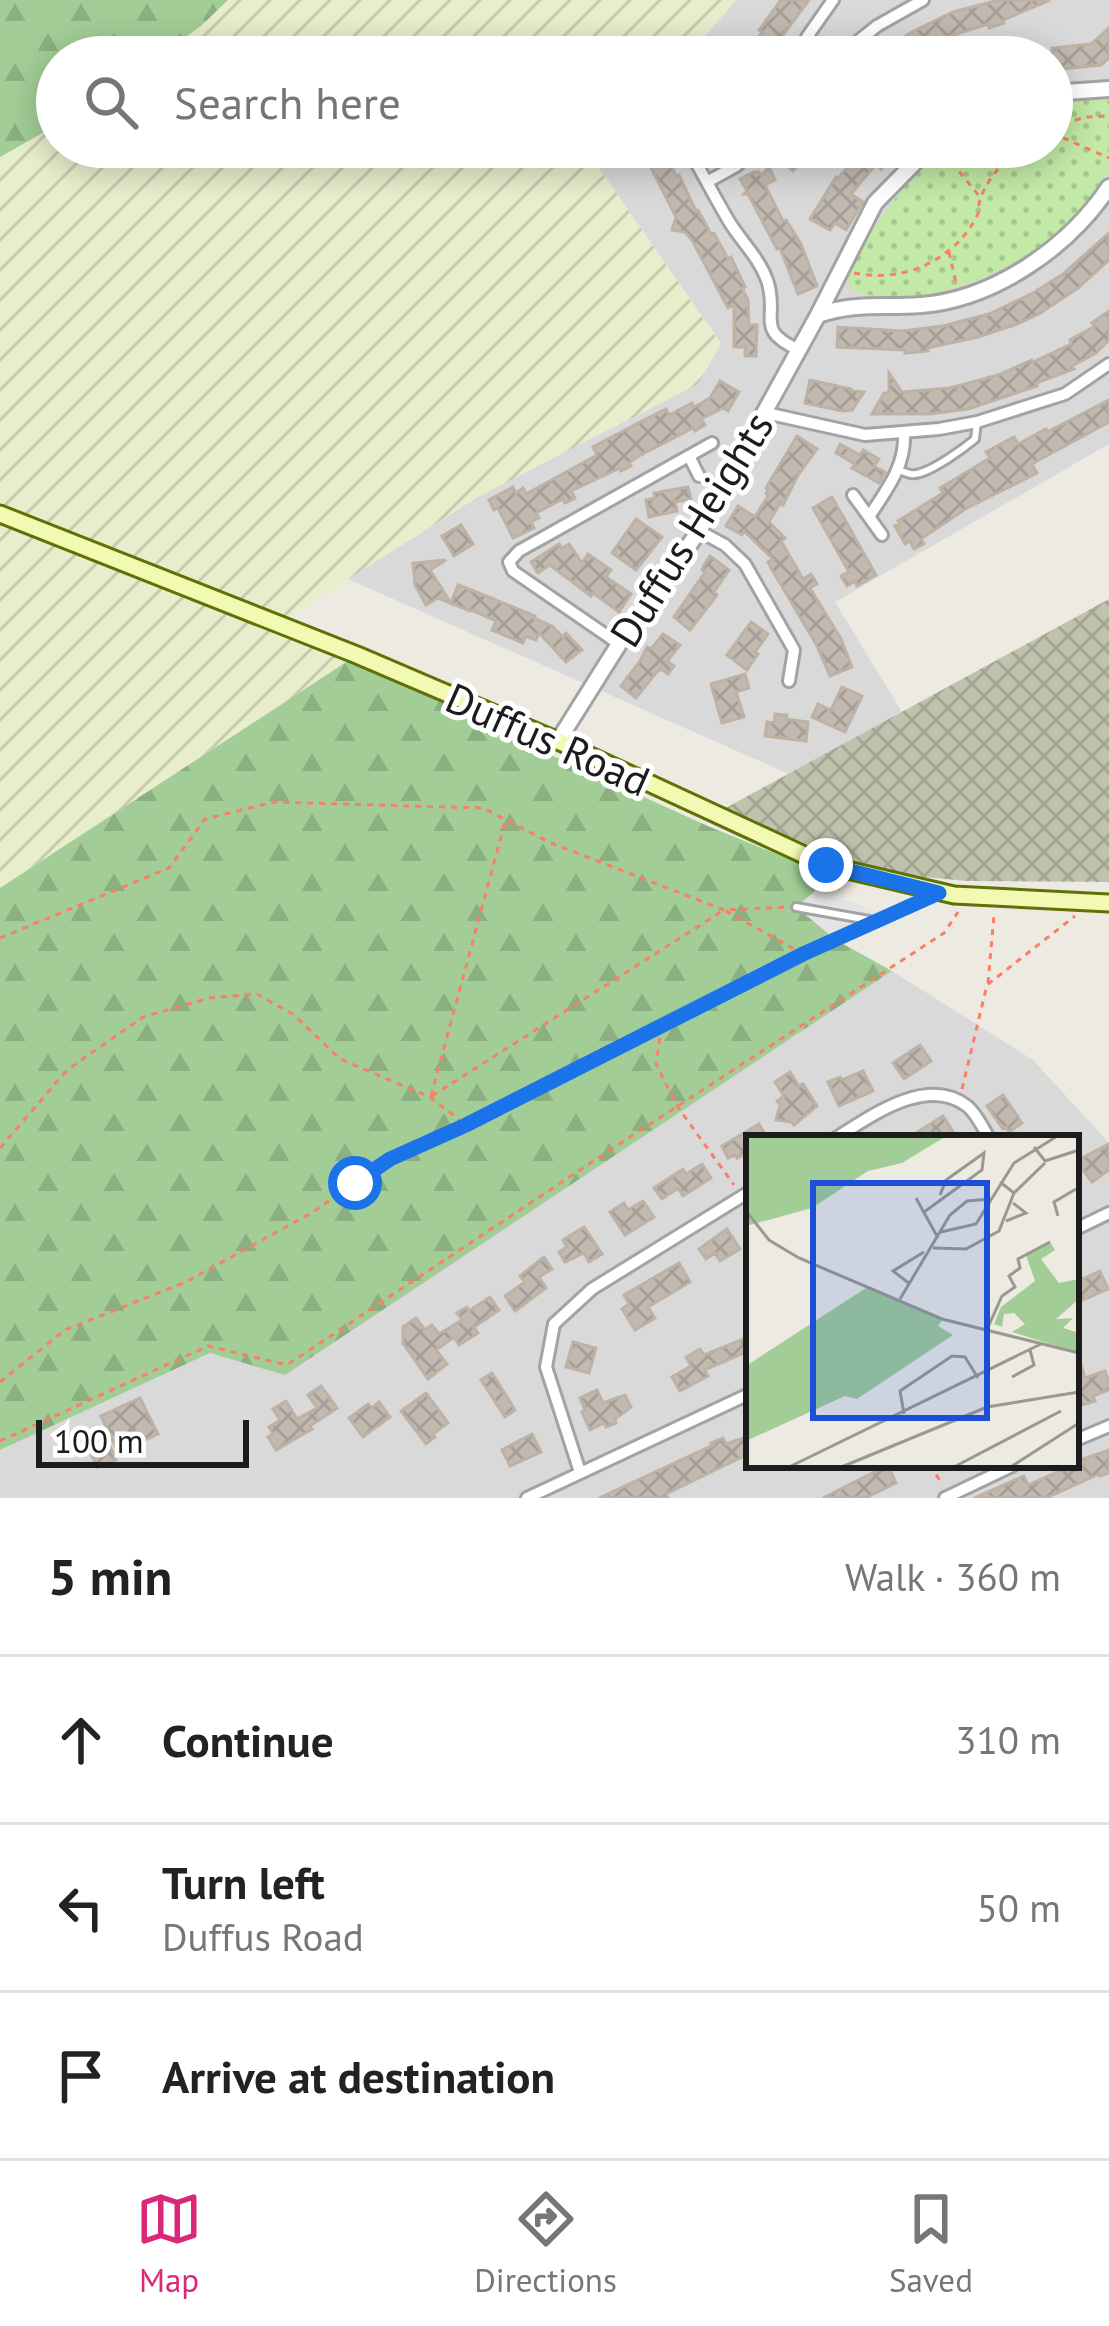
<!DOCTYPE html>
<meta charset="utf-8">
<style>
body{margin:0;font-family:"PT Sans",sans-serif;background:#f6f6f6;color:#222}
.scale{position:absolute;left:36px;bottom:30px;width:213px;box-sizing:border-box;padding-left:12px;border:6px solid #1c1c1c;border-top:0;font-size:33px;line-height:42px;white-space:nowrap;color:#1c1c1c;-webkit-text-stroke:9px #fff;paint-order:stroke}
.stop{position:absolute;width:36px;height:36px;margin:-27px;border:9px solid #1a73e8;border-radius:50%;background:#fff}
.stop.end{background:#1a73e8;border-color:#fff;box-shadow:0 3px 12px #0008}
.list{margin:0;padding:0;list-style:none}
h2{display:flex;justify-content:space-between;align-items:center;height:156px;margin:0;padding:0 48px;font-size:51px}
h2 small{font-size:39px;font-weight:400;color:#767676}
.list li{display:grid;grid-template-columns:78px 1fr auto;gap:36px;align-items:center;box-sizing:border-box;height:168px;padding:0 48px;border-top:3px solid #e0e0e0}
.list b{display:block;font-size:45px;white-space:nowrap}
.list p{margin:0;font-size:39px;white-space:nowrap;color:#767676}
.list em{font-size:39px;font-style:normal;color:#767676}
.icon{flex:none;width:66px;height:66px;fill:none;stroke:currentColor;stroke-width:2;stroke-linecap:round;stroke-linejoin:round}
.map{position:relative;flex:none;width:1109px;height:1498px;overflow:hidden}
.search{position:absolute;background:#fff;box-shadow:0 6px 30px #0003;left:36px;right:36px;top:36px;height:132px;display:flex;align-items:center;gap:30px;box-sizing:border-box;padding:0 42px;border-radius:66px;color:#767676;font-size:45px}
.sheet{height:660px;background:#fff}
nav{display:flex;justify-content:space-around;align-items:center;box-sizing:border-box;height:168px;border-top:3px solid #e0e0e0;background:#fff;font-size:33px;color:#767676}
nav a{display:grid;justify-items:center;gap:6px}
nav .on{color:#db2777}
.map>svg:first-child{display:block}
.residential{fill:#dad9d9;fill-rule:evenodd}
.construction{fill:url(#construction-cross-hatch)}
.farmland{fill:url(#farmland-furrows)}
.grass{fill:url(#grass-dots)}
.forest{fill:url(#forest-firs)}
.parking{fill:#e4e4e4}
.building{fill:url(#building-cross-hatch);stroke:#bfb2a4;stroke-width:3}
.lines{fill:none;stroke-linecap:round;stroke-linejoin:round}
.service-casing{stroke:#a3a3a3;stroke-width:12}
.minor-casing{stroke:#a3a3a3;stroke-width:16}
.tertiary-casing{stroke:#a3a3a3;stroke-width:20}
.secondary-casing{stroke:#5e7104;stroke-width:21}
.path{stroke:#fa7f66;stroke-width:3;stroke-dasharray:6 6;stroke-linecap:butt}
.service{stroke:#fff;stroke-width:6}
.minor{stroke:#fff;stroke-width:10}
.tertiary{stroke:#fff;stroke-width:14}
.secondary{stroke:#f1f9b3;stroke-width:15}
.route{stroke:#1a73e8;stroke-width:15}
.labels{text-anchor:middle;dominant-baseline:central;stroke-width:10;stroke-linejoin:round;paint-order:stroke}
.street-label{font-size:42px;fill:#1c1c1c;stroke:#fff}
.inset-road{fill:none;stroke:#999892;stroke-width:3}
.view{fill:#1d4ed8;fill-opacity:0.15;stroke:#1d4ed8;stroke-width:6}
.inset-edge{fill:none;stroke:#1c1c1c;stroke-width:6}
</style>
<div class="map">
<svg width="1109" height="1498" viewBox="0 0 1109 1498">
<defs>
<pattern id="construction-cross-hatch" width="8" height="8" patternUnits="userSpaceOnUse" patternTransform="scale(3)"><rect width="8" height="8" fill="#c0c2ad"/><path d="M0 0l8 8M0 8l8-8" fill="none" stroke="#a4a694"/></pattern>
<pattern id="farmland-furrows" width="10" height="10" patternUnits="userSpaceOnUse" patternTransform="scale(3)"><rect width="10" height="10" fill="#e8edcc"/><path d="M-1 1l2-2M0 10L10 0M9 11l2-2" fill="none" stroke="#c6cbaf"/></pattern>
<pattern id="grass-dots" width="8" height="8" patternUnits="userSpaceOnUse" patternTransform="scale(3)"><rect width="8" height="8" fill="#c2e9a6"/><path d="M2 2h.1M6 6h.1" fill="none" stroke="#a6c78e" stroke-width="1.8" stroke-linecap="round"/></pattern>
<pattern id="forest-firs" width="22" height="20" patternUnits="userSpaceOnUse" patternTransform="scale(3)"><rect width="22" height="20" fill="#a2cd96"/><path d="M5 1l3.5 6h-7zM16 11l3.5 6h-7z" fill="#8baf81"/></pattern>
<pattern id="building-cross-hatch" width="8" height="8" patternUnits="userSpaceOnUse" patternTransform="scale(3)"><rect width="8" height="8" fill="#c2bab1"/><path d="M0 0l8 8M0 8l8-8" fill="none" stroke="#a69f98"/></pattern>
</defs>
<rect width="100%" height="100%" fill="#edeae1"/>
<path class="residential" d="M736 0H1109V444L835 602 902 712 789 774 348 579 721 343 596 164 610 147H1052V57H687Z
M892 971 1033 1060 1109 1143V1498H0V1450L210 1353 285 1374ZM749 1138H1076V1465H749Z"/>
<path class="construction" d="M1109 599V882L967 881 914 876 842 858 722 810Z"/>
<path class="farmland" d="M228 0H736L687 57H157L201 26Z
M57 125V147H610L596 164 721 344 698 384 476 498 279 623 357 655 0 888V157Z"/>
<path class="grass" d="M1109 98C1109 117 1109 157 1108 173 1078 249 926 322 850 289L847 278C870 228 904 178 950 147H1052V103Z"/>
<path class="forest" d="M0 0H228L201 26 157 57H57V125L0 157Z
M357 655 549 754 710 827 826 874 813 893 797 906 836 940 892 971 285 1375 210 1353 0 1450V888Z"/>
<path class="parking" d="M813 893 852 902 886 916 836 940 796 907Z"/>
<path class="building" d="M781 0H809L767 57H744L762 32 759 30Z
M999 0H1050L1003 20 1004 23 989 28 988 24 950 36 910 57H875L910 33 953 12Z
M1109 28V58L1101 65 1052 70V48L1091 44Z
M652 147H665L670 156 667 157 676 176 679 175 696 211 698 210 711 234 714 233 728 259 731 257 745 287 742 289 748 300 749 325H757L756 356H745V347H734V305L728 308 692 240 685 232 672 230 676 217 643 152Z
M787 147H815L793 171 778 157Z
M866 147H897L886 158 888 161 881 169 876 164 851 194 863 202 846 230 835 223 830 230 810 219 836 177 838 178Z
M769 167 775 180 765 185 783 221 786 220 801 244 817 286 798 294 780 248 777 249 748 194H744L747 191 740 179 754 172H759L761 176Z
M1109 233V260L1078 288 1039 314 1017 324 978 337 927 348 928 351 905 353V350L837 347 838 327 902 331 943 326 989 314 1033 293 1063 274Z
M1109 311V340L1096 353 1072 366 1074 369 1036 383 1037 386 968 409 929 414H872L884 393H889V373L902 392 950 388 998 375 1032 360 1033 362 1069 345 1071 343 1070 340 1095 326 1092 323Z
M810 380 851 389V391L864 392 852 410 842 411 805 403Z
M720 381 739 392 728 411 723 408 701 419 705 425 695 431 693 428 637 457 629 463 631 466 621 471 620 468 571 491 575 498 565 503 563 499 536 513 539 518 531 522 534 528 513 538 498 508 494 510 489 500 513 487 516 493 523 488 526 494 597 455 593 447 646 419 666 409 669 415 692 403 694 407 710 398Z
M1109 400V422L1037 461 1032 465 1037 473 967 508 921 539 924 544 914 549 910 541 905 544 895 526 900 524 898 521 943 493 940 488 990 458 986 452 1014 437 1018 444 1046 429 1047 432Z
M797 436 817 449 798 475 783 505 780 503 769 522 785 538 781 541 803 579 811 574 817 584 810 588 841 639 852 667 830 676 816 644 771 568 768 562 773 559 744 531 742 535 726 526 738 506 755 517 768 496 766 494 768 490 766 488Z
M840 444 860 455 863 450 879 459 874 466 885 472 879 483 852 468 855 464 836 453Z
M688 487 691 499 675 502 677 511 649 517 646 500 655 498 654 493Z
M832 497 876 575 857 586 855 581 847 586 841 576 849 572 813 508Z
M636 519 662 537 636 570 612 553Z
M461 525 473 544 454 556 442 536Z
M559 544 562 548 569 544 582 563 588 554 611 570 606 577 631 594 619 612 593 593 591 596 550 565 538 573 531 562Z
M710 556 729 570 714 592 717 595 690 630 674 617 705 572 702 570 704 565Z
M446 560 430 570 451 603 458 585 469 589 535 616 534 618 552 626 563 637 566 633 582 650 566 662 539 633 536 640 526 636 523 643 492 630 496 621 471 610 470 611 438 598 426 605 415 585 413 563Z
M751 622 768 634 755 652 758 654 747 670 727 655Z
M663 634 680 645 667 661 674 666 668 674 661 669 656 673 636 698 621 686 640 661 647 647 651 649Z
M745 674 749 688 736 692 744 717 722 723 711 684Z
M842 687 862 696 845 732 812 717 818 704 831 710Z
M775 714 787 715 786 719 808 722 806 741 765 736 767 722 774 723Z
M920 1045 931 1061 904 1079 893 1063Z
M863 1071 873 1091 839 1106 828 1082 840 1077 842 1080Z
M790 1072 799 1086 803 1084 817 1106 794 1125 791 1122 776 1120 780 1105 777 1101 784 1096 775 1082Z
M1003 1095 1022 1123 1009 1132 1006 1127 1003 1129 987 1106Z
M943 1116 957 1138H908Z
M759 1124 767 1138H749V1152L737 1158 735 1155 728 1158 722 1146Z
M1109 1144V1170L1092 1182 1076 1161Z
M702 1164 711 1178 683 1196 678 1188 662 1199 654 1188 683 1169 686 1174Z
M643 1201 654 1217 625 1235 610 1212 624 1203 628 1210Z
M584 1227 602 1254 589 1262 584 1253 565 1262 559 1252 567 1247 563 1240Z
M727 1229 740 1249 720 1261 715 1253 706 1259 699 1249Z
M544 1257 552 1269 539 1277 546 1288 515 1311 505 1296 525 1282 520 1276Z
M679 1263 690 1282 648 1307 655 1318 635 1330 622 1309 629 1304 624 1295Z
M1100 1271 1108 1289 1076 1303V1282Z
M490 1297 499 1310 474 1327 478 1333 459 1345 454 1337 436 1350 447 1364 428 1379 403 1343V1327L416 1318 425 1330 432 1325 439 1334 462 1320 457 1313 467 1307 469 1311Z
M746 1338 749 1351 704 1370 708 1376 680 1391 672 1377 691 1366 686 1357 700 1349 704 1355Z
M573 1342 596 1348 589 1373 566 1367Z
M1076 1358H1079L1085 1378 1105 1371 1109 1383V1390L1093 1396 1095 1401 1082 1405 1076 1387Z
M492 1373 515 1410 505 1417 481 1380Z
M321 1386 337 1408 310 1426 312 1429 276 1450 268 1437 273 1434 269 1427 280 1420 273 1409 286 1401 297 1419 317 1408 308 1395Z
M597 1390 603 1403 625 1395 631 1407 615 1419 616 1423 606 1427 604 1423 590 1430 582 1412 585 1410 580 1398Z
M426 1393 448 1423 433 1434 435 1437 426 1444 401 1411Z
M140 1398 158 1434 118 1452 101 1416Z
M379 1402 390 1417 363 1437 349 1418 368 1404 372 1408Z
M532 1434 541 1452 510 1466 502 1450Z
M749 1436V1450L744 1452 746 1455 666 1494 668 1498H599L713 1445 711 1443 723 1438 726 1444Z
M110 1446 116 1460 97 1467 91 1454Z
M1109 1450V1473L1100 1476 1099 1474 1046 1498H974L1024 1476 1028 1485 1064 1469 1062 1465H1085L1083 1459Z
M888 1465 896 1483 865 1498H823Z"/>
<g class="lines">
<g class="service-casing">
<path id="service" d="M899 470C907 473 911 476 920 473 935 469 963 449 975 439L977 422
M796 907 869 920
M803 954 936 894"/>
</g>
<g class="minor-casing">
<path id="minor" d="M805 57 807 37 833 0
M838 57 877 26 923 0
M687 147C702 172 715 198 730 223 742 242 759 258 767 280 780 318 753 329 799 350
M707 182 736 166 757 147
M766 413 865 435 939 429 977 422 1065 394 1109 364
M689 456 699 476
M853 495 869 517C887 489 906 466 904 432
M869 517 882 535
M699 531 725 545 745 564 794 650 789 681
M619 644 513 571 509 562 519 551 712 443
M836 1138C871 1116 927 1075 967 1106 976 1113 983 1128 989 1138
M1076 1229 1109 1213
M1076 1440 1109 1426
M580 1472 546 1367 554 1324 592 1289 749 1192
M527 1498 749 1394
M945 1498 1014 1465"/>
</g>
<g class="tertiary-casing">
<path id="tertiary" d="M1052 93 1109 89
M818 315C855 302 884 308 921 305 995 299 1069 247 1109 187
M558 741 619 644 699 531 818 315 875 203 930 147"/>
</g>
<g class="secondary-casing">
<path id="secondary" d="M0 514 357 655 558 741 826 865 954 895 1109 903"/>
</g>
<path class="path" d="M1052 127 1086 117 1109 116
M1052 133 1109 158
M944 153 980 197
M949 252 956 283
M854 273C902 283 952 262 976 218 982 206 976 214 980 200 986 180 1004 161 1019 147
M0 938 169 868 205 819 274 802 483 808 551 843 724 910 789 907
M988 983 994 915
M662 1026 656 1064 677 1106 734 1185
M962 1089 987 985 1075 916
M431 1096 505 822
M432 1096 724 910 796 950
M0 1148 67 1070 143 1017 209 998 257 994 294 1015 340 1059 430 1097 465 1124
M0 1382 65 1330 186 1282 313 1212 390 1159 466 1125 796 957
M0 1441 208 1346 287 1365 607 1152 944 933 958 912
M929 1465 942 1483"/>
<use href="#service" class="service"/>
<use href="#minor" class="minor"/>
<use href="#tertiary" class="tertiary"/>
<use href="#secondary" class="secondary"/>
</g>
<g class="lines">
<path class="route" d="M355 1183 390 1159 466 1125 803 954 939 893 826 865"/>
</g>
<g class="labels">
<g class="street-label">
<text transform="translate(691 529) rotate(-58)">Duffus Heights</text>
<text transform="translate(548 739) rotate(24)">Duffus Road</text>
</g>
</g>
<g transform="translate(746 1135)">
<rect width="333" height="333" fill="#edeae1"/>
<path d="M0 0H202L156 28 122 36 66 73 0 91ZM304 107 309 115 295 124 313 148 333 144V164L310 184 327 183 317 193 333 198V218L266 197 279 189 268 178 258 179 256 192 248 189 255 172 289 146 280 120ZM123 151 196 185 192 191 207 200 111 264 99 261 0 306V231Z" fill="#a2cd96"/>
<path class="inset-road" d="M288 12 299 26 333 15M268 58 299 28M170 63 192 103M0 76 23 105 53 123 196 184 333 218M178 77 236 35 238 18 200 45 194 60M312 81 308 67 330 54M260 86 280 78 267 68M195 97 230 89 268 28 313 0M187 113 220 114 253 96 268 58 254 47M164 149 147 136 178 117M154 164 204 80 221 66 246 64M243 190 256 161 269 152 263 141 274 133 272 124 304 107M266 242 288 230 284 215M158 279 154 256 206 221 219 222 232 243M41 333 295 209M93 333 241 272 333 257M206 333 315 276M263 333 333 288"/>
<path class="view" d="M67 48H241V283H67Z"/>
<rect width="333" height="333" class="inset-edge"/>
</g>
</svg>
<div class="scale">100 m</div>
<div class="stop" style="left:355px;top:1183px"></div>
<div class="stop end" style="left:826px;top:865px"></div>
<div class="search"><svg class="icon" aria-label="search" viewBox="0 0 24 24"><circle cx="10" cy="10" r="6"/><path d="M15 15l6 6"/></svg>Search here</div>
</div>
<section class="sheet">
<h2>5 min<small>Walk · 360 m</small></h2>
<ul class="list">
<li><svg class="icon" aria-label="ahead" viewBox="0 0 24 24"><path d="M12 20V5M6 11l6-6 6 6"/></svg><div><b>Continue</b></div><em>310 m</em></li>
<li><svg class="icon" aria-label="left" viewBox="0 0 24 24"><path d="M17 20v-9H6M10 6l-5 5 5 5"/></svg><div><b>Turn left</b><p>Duffus Road</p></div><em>50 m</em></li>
<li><svg class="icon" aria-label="arrive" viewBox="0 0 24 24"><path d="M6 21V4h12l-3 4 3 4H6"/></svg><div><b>Arrive at destination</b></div></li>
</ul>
</section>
<nav>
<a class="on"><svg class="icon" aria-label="map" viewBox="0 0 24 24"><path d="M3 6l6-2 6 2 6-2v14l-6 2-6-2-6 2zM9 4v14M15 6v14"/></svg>Map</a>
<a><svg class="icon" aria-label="directions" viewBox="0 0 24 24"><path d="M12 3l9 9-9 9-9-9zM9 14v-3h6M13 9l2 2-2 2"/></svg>Directions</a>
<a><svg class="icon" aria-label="saved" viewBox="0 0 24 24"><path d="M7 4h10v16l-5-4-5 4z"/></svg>Saved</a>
</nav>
